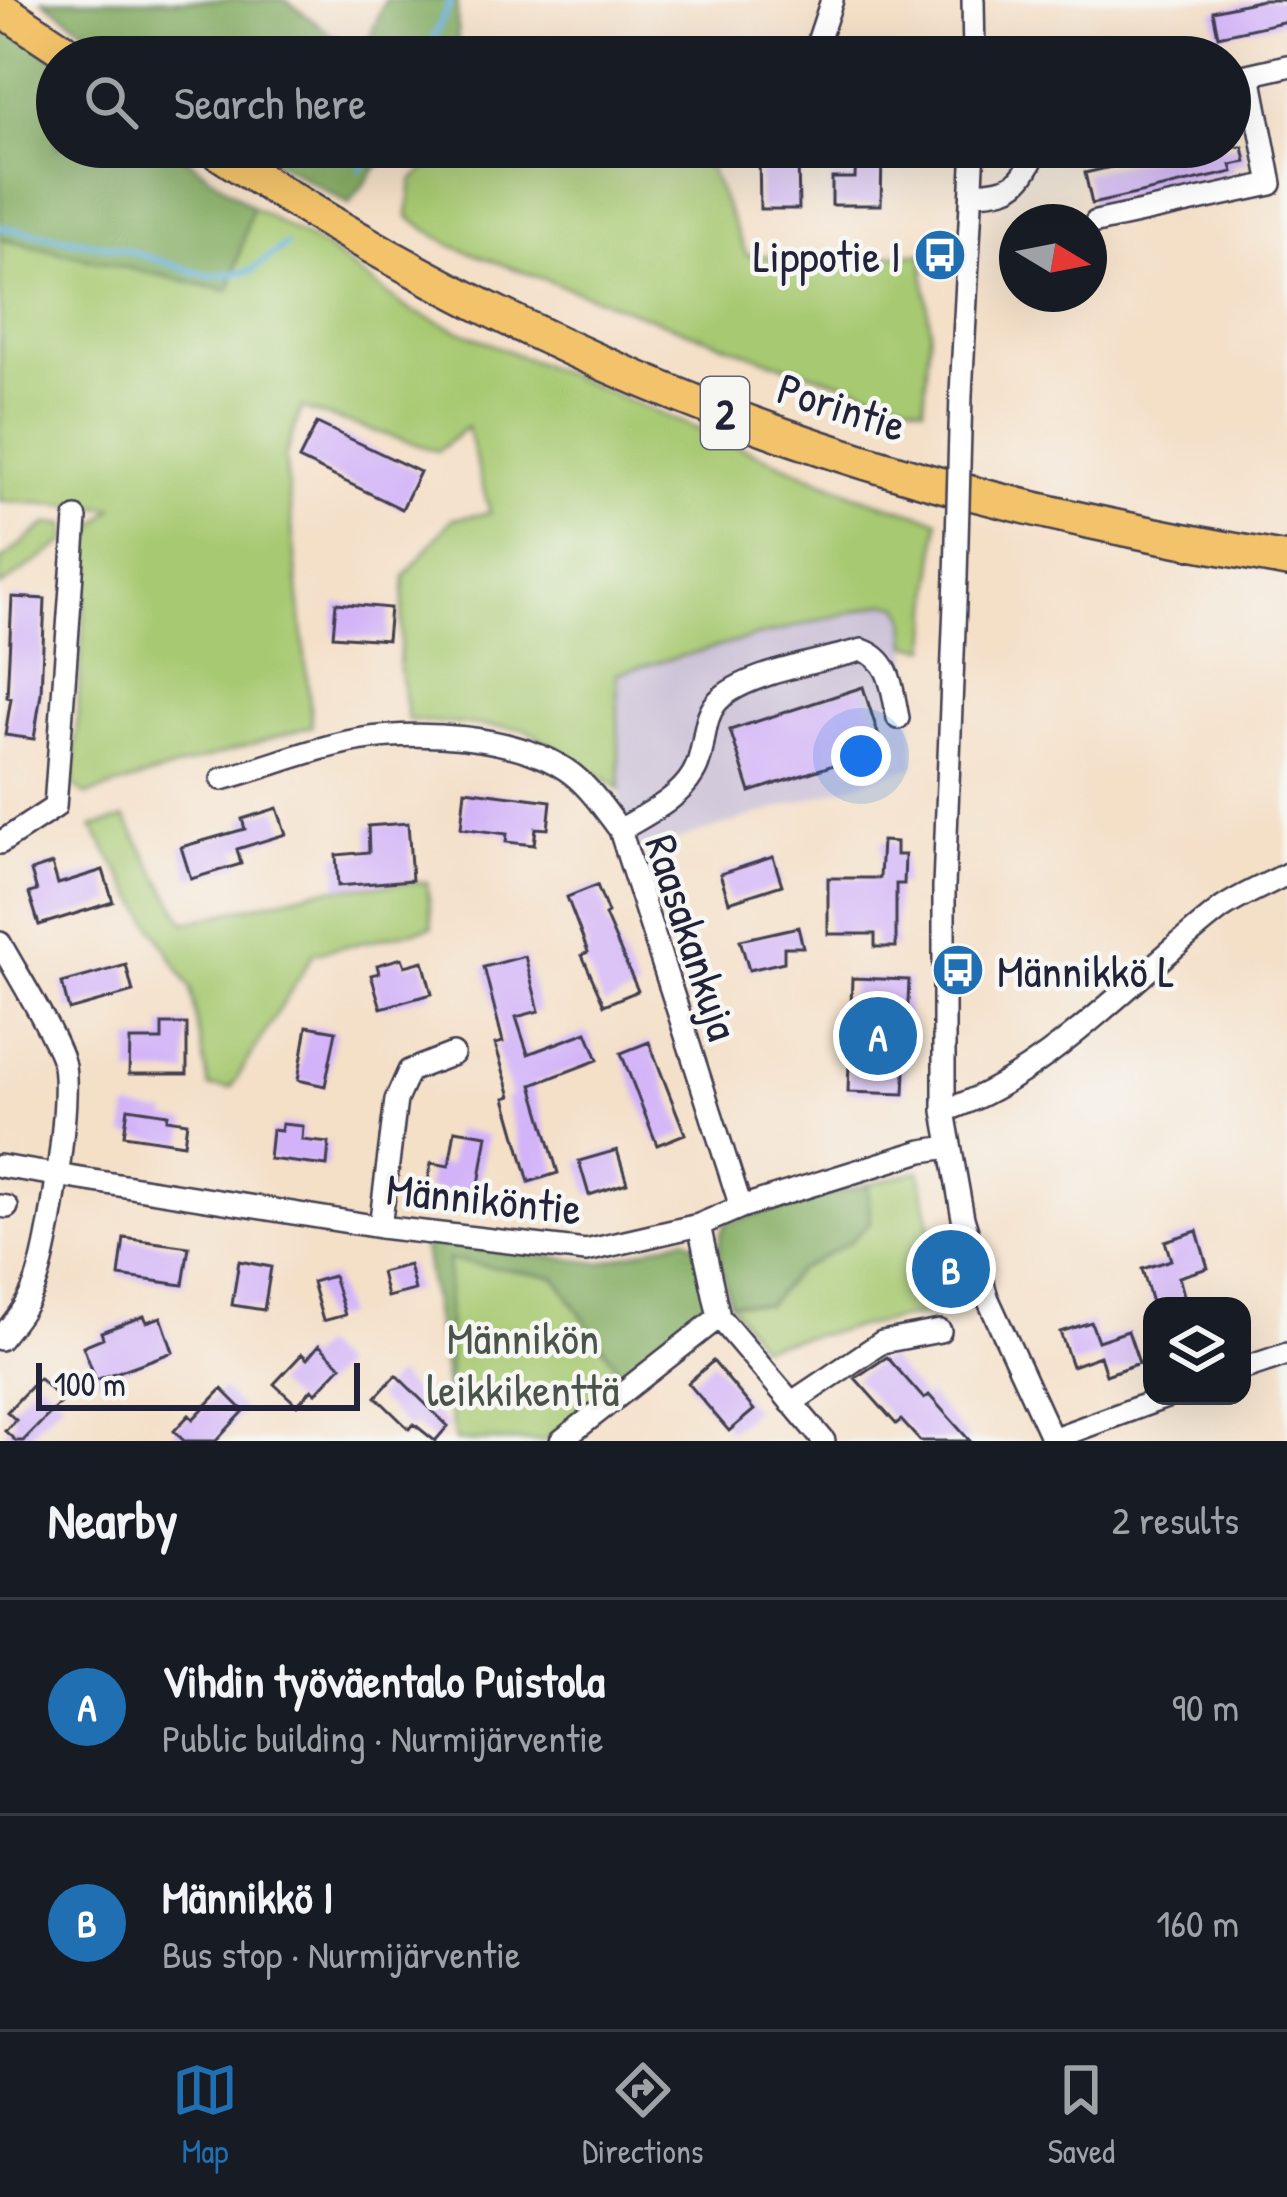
<!DOCTYPE html>
<meta charset="utf-8">
<style>
body{margin:0;font-family:"Patrick Hand",sans-serif;background:#242831;color:#f1f3f6}
.controls{position:absolute;right:36px;bottom:36px;display:grid;overflow:hidden;border-radius:24px;box-shadow:0 12px 48px #0002}
.controls button{width:108px;height:108px;display:grid;place-items:center;padding:0;border:0;border-bottom:3px solid #363941;background:#171b24;color:#f1f3f6;font:60px sans-serif}
.compass{position:absolute;left:999px;top:204px;width:108px;height:108px;border-radius:50%;background:#171b24;box-shadow:0 12px 48px #0002;rotate:100deg}
.scale{position:absolute;left:36px;bottom:30px;width:324px;box-sizing:border-box;padding-left:12px;border:6px solid #22223b;border-top:0;font-size:33px;line-height:42px;white-space:nowrap;color:#22223b;-webkit-text-stroke:9px #f6f6f2;paint-order:stroke}
.you{position:absolute;left:861px;top:756px;width:42px;height:42px;margin:-30px;border:9px solid #fff;border-radius:50%;background:#1a73e8;box-shadow:0 0 0 18px #1a73e833}
.badge{display:grid;place-items:center;width:78px;height:78px;border-radius:50%;background:#1f6fb2;color:#fff;font-size:39px;font-weight:700}
.pin{position:absolute;translate:-50% -50%;border:6px solid #fff;box-shadow:0 3px 12px #0006}
.list{margin:0;padding:0;list-style:none}
h2{display:flex;justify-content:space-between;align-items:center;height:156px;margin:0;padding:0 48px;font-size:51px}
h2 small{font-size:39px;font-weight:400;color:#9ea1a6}
.list li{display:grid;grid-template-columns:78px 1fr auto;gap:36px;align-items:center;box-sizing:border-box;height:216px;padding:0 48px;border-top:3px solid #363941}
.list b{display:block;font-size:45px;white-space:nowrap}
.list p{margin:0;font-size:39px;white-space:nowrap;color:#9ea1a6}
.list em{font-size:39px;font-style:normal;color:#9ea1a6}
.icon{flex:none;width:66px;height:66px;fill:none;stroke:currentColor;stroke-width:2;stroke-linecap:round;stroke-linejoin:round}
.map{position:relative;flex:none;width:1287px;height:1441px;overflow:hidden}
.search{position:absolute;background:#171b24;box-shadow:0 12px 48px #0002;left:36px;right:36px;top:36px;height:132px;display:flex;align-items:center;gap:30px;box-sizing:border-box;padding:0 42px;border-radius:66px;color:#9ea1a6;font-size:45px}
.sheet{height:588px;background:#171b24}
nav{display:flex;justify-content:space-around;align-items:center;box-sizing:border-box;height:168px;border-top:3px solid #363941;background:#171b24;font-size:33px;color:#9ea1a6}
nav a{display:grid;justify-items:center;gap:6px}
nav .on{color:#1f6fb2}
.map>svg:first-child{display:block}
.industrial{fill:#cabfd6}
.green{fill:#a7c971;stroke:#647656;stroke-width:3}
.forest{fill:#85ad63;stroke:#54684f;stroke-width:3}
.lines{fill:none;stroke-linecap:round;stroke-linejoin:round}
.stream{stroke:#66b3df;stroke-width:6}
.building{fill:#d2b2f8}
.minor-casing{stroke:#423e50;stroke-width:26}
.highway-casing{stroke:#423e50;stroke-width:38}
.minor{stroke:#fff;stroke-width:21}
.highway{stroke:#f2c36a;stroke-width:33}
.minor-bridge-casing{stroke:#423e50;stroke-width:26;stroke-linecap:butt}
.minor-bridge{stroke:#fff;stroke-width:21}
.labels{text-anchor:middle;dominant-baseline:central;stroke-width:9;stroke-linejoin:round;paint-order:stroke}
.shield{fill:#f6f6f2;stroke:#626272;stroke-width:3}
.shield-label{font-size:42px;font-weight:bold;fill:#22223b}
.poi-label{font-size:45px;fill:#22223b;stroke:#f6f6f2;text-anchor:end}
.street-label{font-size:45px;fill:#22223b;stroke:#f6f6f2}
.park-label{font-size:45px;fill:#4a544b;stroke:#f6f6f2}
</style>
<div class="map">
<svg width="1287" height="1441" viewBox="0 0 1287 1441">
<rect width="100%" height="100%" fill="#f6f6f2"/>
<filter id="ink" filterUnits="userSpaceOnUse"><feTurbulence type="fractalNoise" baseFrequency=".00833" numOctaves="2"/><feDisplacementMap in="SourceGraphic" scale="24" xChannelSelector="R" yChannelSelector="G"/><feConvolveMatrix kernelMatrix="1 2 1 2 8 2 1 2 1" color-interpolation-filters="sRGB"/></filter>
<filter id="wash" filterUnits="userSpaceOnUse"><feTurbulence type="fractalNoise" baseFrequency=".004" numOctaves="4" result="noise"/><feDisplacementMap in="SourceGraphic" scale="48" xChannelSelector="R" yChannelSelector="G"/><feGaussianBlur stdDeviation="2.7" result="paint"/><feColorMatrix in="noise" values="0 0 0 0 0 0 0 0 0 0 0 0 0 0 0 0 0 1.4 0 .05"/><feComposite in="paint" operator="in"/></filter>
<g filter="url(#wash)">
<rect width="100%" height="100%" fill="#f4dfc7"/>
<path class="industrial" d="M886 603 900 605 906 617 915 766 641 851 620 806 616 673Z"/>
<path class="green" d="M453 147H700L747 255 808 259 922 254 930 327 924 407 776 363 452 246 408 217 412 181Z
M252 207 325 248 409 310 867 499 938 520 928 648 908 645 906 617 900 606 886 603 617 673 620 789 525 729 408 720 399 665 405 576 452 519 490 513 467 427 438 451 301 408 285 457 312 726 87 795 73 786 89 532 113 508 0 501V239L229 291Z
M47 524H66V541L0 587V561Z
M125 818 185 923 316 890 427 882 432 927 314 953 231 1088 209 1087 191 989 92 827Z
M920 1171 933 1245 955 1308 760 1346 730 1302 767 1305 798 1270 848 1243 870 1223 868 1184Z
M447 1259 555 1277 625 1379 543 1441H455L449 1407Z"/>
<path class="forest" d="M43 0H286L360 57H124Z
M385 0H457L458 57H362Z
M0 19 57 61V147H171L252 207 229 291 0 239Z
M251 147H392L349 204Z
M868 1184 870 1222 848 1243 798 1270 767 1305 730 1302C724 1278 711 1245 726 1223Z
M684 1238 696 1246 707 1304 699 1322 625 1379 555 1277 448 1260 449 1407 423 1241 601 1263Z"/>
<g class="lines">
<path class="stream" d="M425 57 451 0
M361 169 377 147
M0 227 119 248 209 276 251 271 286 245"/>
</g>
<g id="blocks">
<path class="building" d="M1262 0H1287V21L1218 36 1213 11Z
M1198 147H1243L1246 162 1231 165 1233 172 1092 204 1085 173Z
M759 153H783V159H798L799 209H760Z
M856 154H882L881 205H832V178H855Z
M317 423 420 472 402 509 299 459Z
M12 597 45 599 41 693 34 739 5 735 11 698 7 697Z
M336 603 390 608 387 640 333 636Z
M863 687 883 749 750 792 730 730Z
M465 790 551 801 548 829 536 828 534 845 506 842 507 834 461 828Z
M277 808 286 834 237 849 241 864 191 879 181 847 245 829 242 819Z
M408 823 412 880 338 886 336 855 369 852 368 826Z
M882 841 896 842V855H905L904 884H896V947H875V934H828V878H880Z
M773 857 782 885 729 902 720 874Z
M52 864 58 884 103 870 113 902 39 925 29 893 37 891 31 871Z
M597 885 608 913 605 915 638 991 604 1005 582 955 588 952 567 897Z
M798 927 803 947H784V962L749 970 740 940Z
M525 956 539 1011 516 1017 528 1054 587 1032 598 1060 532 1085 558 1173 529 1182 505 1098 511 1096 495 1044 503 1042 484 967Z
M402 958 405 966 423 961 432 994 381 1008 371 975 379 973 377 965Z
M126 965 133 992 69 1010 62 983Z
M852 978 909 980 904 1094 848 1092Z
M162 1024H187V1074H129L130 1040H162Z
M307 1026 336 1031 325 1086 298 1080Z
M649 1042 685 1134 657 1145 621 1053Z
M128 1108 168 1114 167 1119 187 1122 184 1144 124 1135Z
M282 1124 303 1126 302 1140 329 1143 327 1166 269 1159 272 1130 281 1131Z
M455 1130 487 1135 477 1197 427 1189 431 1163 449 1166Z
M617 1150 627 1183 589 1195 579 1161Z
M1197 1231 1208 1268 1179 1277 1187 1306H1153L1142 1269 1171 1260 1165 1241Z
M124 1238 189 1247 183 1285 119 1276Z
M239 1261 271 1267 264 1310 232 1305Z
M409 1265 415 1290 387 1297 381 1272Z
M333 1276 345 1315 323 1321 312 1282Z
M144 1316 147 1322 161 1317 173 1352 96 1380 83 1346 103 1338 101 1332Z
M1091 1322 1098 1341 1128 1331 1139 1363 1106 1375 1100 1356 1072 1366 1060 1332Z
M319 1345 341 1366 316 1393 312 1389 297 1405 274 1384 302 1354 307 1359Z
M887 1357 924 1399 929 1395 970 1441H920L901 1420 896 1424 855 1378Z
M713 1361 754 1410 729 1431 688 1383Z
M396 1375 448 1426 435 1441 414 1424 409 1429 376 1397Z
M39 1378 62 1401 23 1441H16L5 1431 16 1420 7 1412Z
M222 1389 244 1411 216 1441H184L174 1431 189 1415 193 1419Z"/>
</g>
</g>
<g filter="url(#ink)">
<use href="#blocks" fill-opacity="0" stroke="#423e50" stroke-width="3"/>
<g class="lines">
<g class="minor-casing">
<path id="minor" d="M973 0 974 57
M813 57 832 0
M1230 79 1287 66
M974 193C1016 191 1021 184 1038 147
M1096 222 1271 184 1250 75
M961 394 974 147
M956 577 944 887V1111L963 1218 987 1297 1053 1441
M222 779C264 768 305 751 347 742 410 728 520 734 572 774 591 789 605 810 620 830L741 1207
M620 830C645 815 678 800 693 774 708 750 699 716 722 697 752 672 823 661 862 650 892 660 892 690 898 718
M0 843 55 807 76 518
M0 943C14 969 60 1042 64 1066 70 1106 50 1246 35 1285 27 1306 14 1322 0 1339
M944 1111C1048 1076 1135 975 1221 909 1241 895 1266 885 1287 874
M0 1166 380 1227 586 1251 699 1225 741 1207 922 1151 949 1147
M0 1206 7 1207
M699 1225 719 1317 824 1441
M380 1227 396 1100 409 1071 453 1054
M1242 1369 1287 1354
M791 1403 882 1342 940 1331
M1052 1439 1169 1396
M561 1441 719 1317"/>
</g>
<g class="highway-casing">
<path id="highway" d="M0 8 74 57
M210 147C423 288 652 399 897 472 1025 511 1156 536 1287 560"/>
</g>
<use href="#minor" class="minor"/>
<use href="#highway" class="highway"/>
<g class="minor-bridge-casing">
<path id="minor-bridge" d="M956 577 961 394"/>
</g>
<use href="#minor-bridge" class="minor-bridge"/>
</g>
</g>
<defs>
<g id="bus-disc" transform="scale(2.7)"><circle r="9.5" fill="#1f6fb2" stroke="#f6f6f2"/><path d="M-5-6H5V4H4V6H2V4H-2V6H-4V4H-5ZM-3.5-4V0h7V-4ZM-3.5 1.2v1.5H-2V1.2ZM2 1.2v1.5H3.5V1.2Z" fill="#fff"/></g>
</defs>
<g fill-rule="evenodd">
<use href="#bus-disc" x="940" y="255"/>
<use href="#bus-disc" x="958" y="970"/>
</g>
<g class="labels">
<rect class="shield" x="701" y="377" width="48" height="72" rx="9"/>
<g class="shield-label">
<text x="725" y="413">2</text>
</g>
<g class="poi-label">
<text x="901" y="255">Lippotie I</text>
<text x="997" y="970" text-anchor="start">Männikkö L</text>
</g>
<g class="street-label">
<text transform="translate(842 406) rotate(18)">Porintie</text>
<text transform="translate(693 937) rotate(72)">Raasakankuja</text>
<text transform="translate(484 1198) rotate(6)">Männiköntie</text>
</g>
<g class="park-label">
<text x="523" y="1337">Männikön<tspan x="523" dy="52">leikkikenttä</tspan></text>
</g>
</g>
</svg>
<div class="controls">
<button><svg class="icon" aria-label="layers" viewBox="0 0 24 24"><path d="M12 4l9 5-9 5-9-5zM3 14l9 5 9-5"/></svg></button>
</div>
<svg class="compass" viewBox="-18 -18 36 36"><path d="M0-13l5 13h-10z" fill="#e53935"/><path d="M0 13l5-13h-10z" fill="#9ea1a6"/></svg>
<div class="scale">100 m</div>
<div class="you"></div>
<div class="pin badge" style="left:878px;top:1036px">A</div>
<div class="pin badge" style="left:951px;top:1269px">B</div>
<div class="search"><svg class="icon" aria-label="search" viewBox="0 0 24 24"><circle cx="10" cy="10" r="6"/><path d="M15 15l6 6"/></svg>Search here</div>
</div>
<section class="sheet">
<h2>Nearby<small>2 results</small></h2>
<ul class="list">
<li><span class="badge">A</span><div><b>Vihdin työväentalo Puistola</b><p>Public building · Nurmijärventie</p></div><em>90 m</em></li>
<li><span class="badge">B</span><div><b>Männikkö I</b><p>Bus stop · Nurmijärventie</p></div><em>160 m</em></li>
</ul>
</section>
<nav>
<a class="on"><svg class="icon" aria-label="map" viewBox="0 0 24 24"><path d="M3 6l6-2 6 2 6-2v14l-6 2-6-2-6 2zM9 4v14M15 6v14"/></svg>Map</a>
<a><svg class="icon" aria-label="directions" viewBox="0 0 24 24"><path d="M12 3l9 9-9 9-9-9zM9 14v-3h6M13 9l2 2-2 2"/></svg>Directions</a>
<a><svg class="icon" aria-label="saved" viewBox="0 0 24 24"><path d="M7 4h10v16l-5-4-5 4z"/></svg>Saved</a>
</nav>
